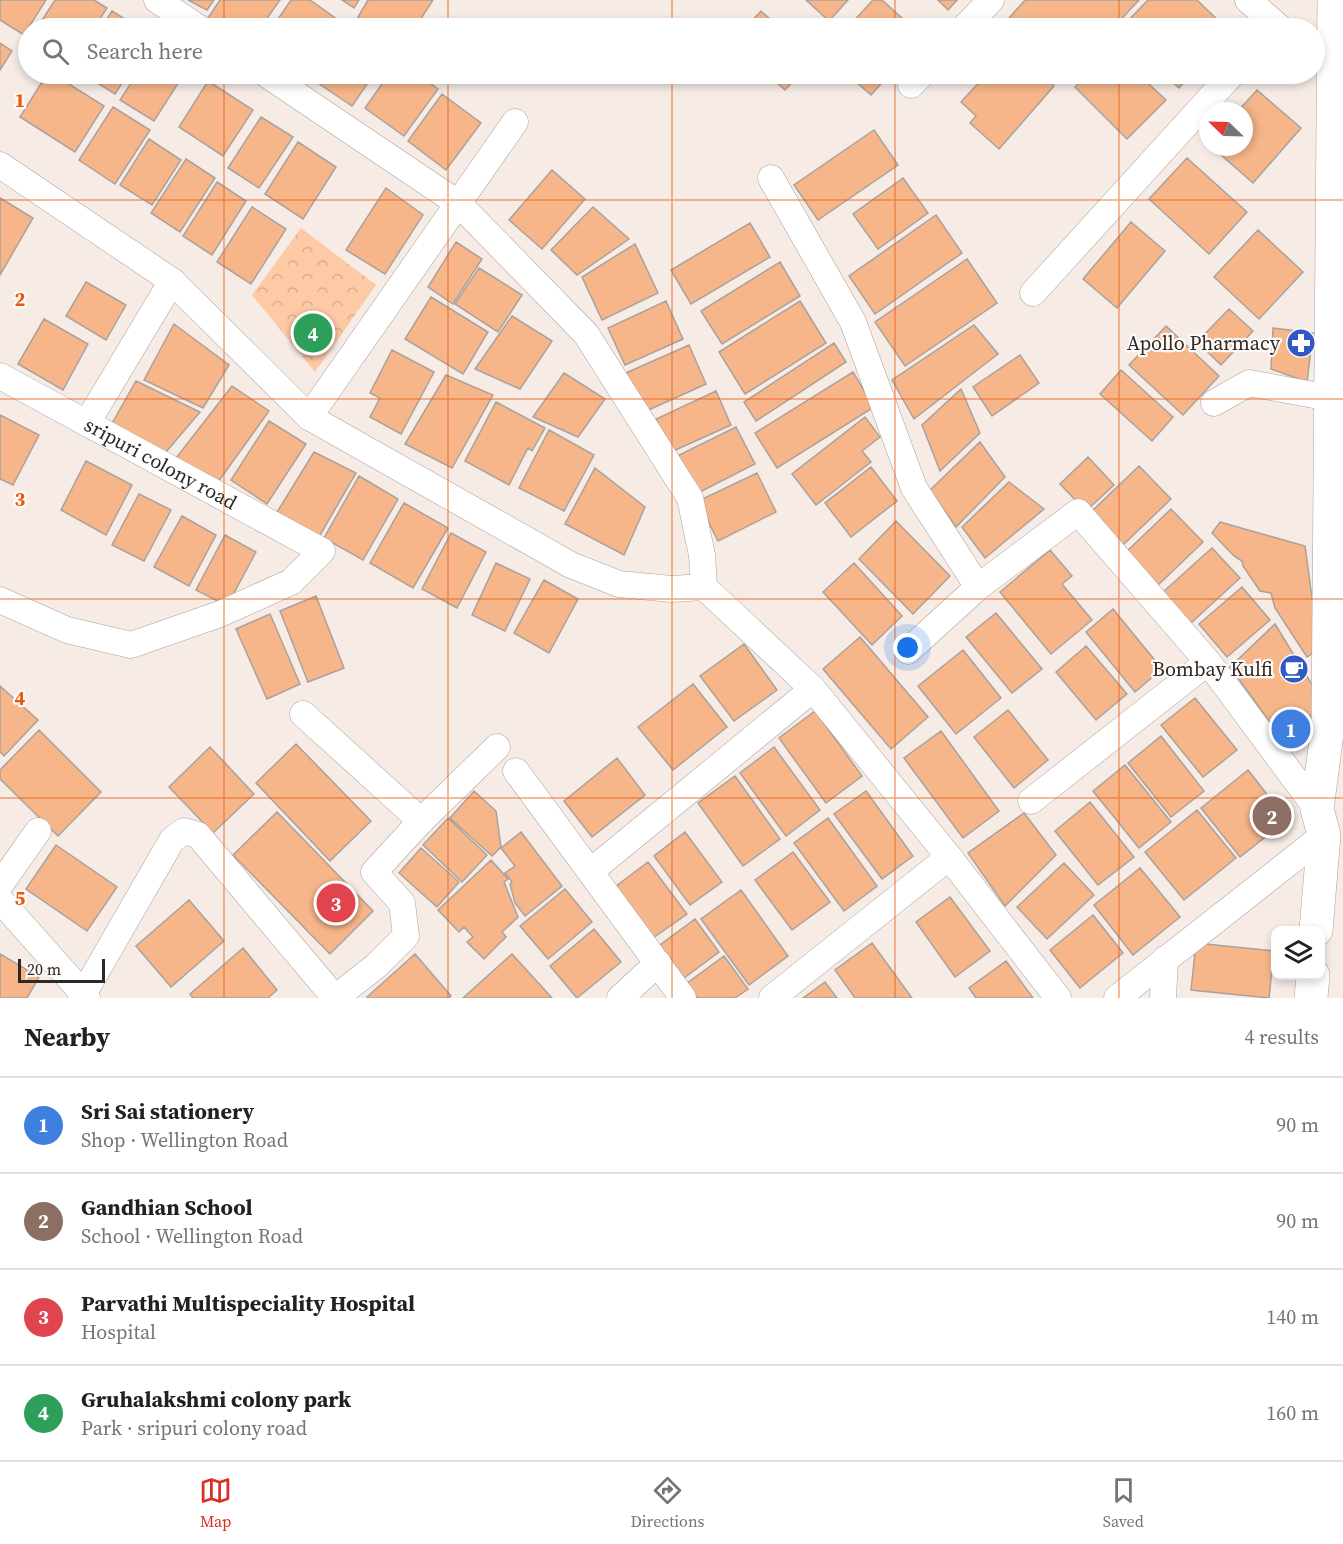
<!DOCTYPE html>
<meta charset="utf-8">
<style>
body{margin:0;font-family:"Source Serif 4",serif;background:#f2f2f2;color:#202124}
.controls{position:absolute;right:18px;bottom:18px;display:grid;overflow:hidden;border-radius:12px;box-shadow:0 3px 9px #0003}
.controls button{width:54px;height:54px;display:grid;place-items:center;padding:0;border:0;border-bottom:2px solid #e0e0e0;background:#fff;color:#202124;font:30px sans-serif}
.compass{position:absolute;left:1199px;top:102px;width:54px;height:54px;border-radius:50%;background:#fff;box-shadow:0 3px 9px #0003;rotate:293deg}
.scale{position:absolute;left:18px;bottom:15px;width:87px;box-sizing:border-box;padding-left:6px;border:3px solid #2d2926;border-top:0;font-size:16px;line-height:21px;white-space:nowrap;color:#2d2926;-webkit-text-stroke:4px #fefaf7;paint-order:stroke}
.you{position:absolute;left:908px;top:648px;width:21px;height:21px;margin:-15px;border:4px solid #fff;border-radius:50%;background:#1a73e8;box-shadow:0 0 0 9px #1a73e833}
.badge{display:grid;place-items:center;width:39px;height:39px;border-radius:50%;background:#d93025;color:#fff;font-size:20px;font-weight:700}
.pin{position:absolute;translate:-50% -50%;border:3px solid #fff;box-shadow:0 2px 6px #0006}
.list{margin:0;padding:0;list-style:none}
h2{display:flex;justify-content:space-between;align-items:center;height:78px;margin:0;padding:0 24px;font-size:26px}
h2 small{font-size:20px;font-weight:400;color:#757577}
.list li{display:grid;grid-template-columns:39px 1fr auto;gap:18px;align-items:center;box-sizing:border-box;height:96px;padding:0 24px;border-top:2px solid #e0e0e0}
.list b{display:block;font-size:22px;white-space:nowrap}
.list p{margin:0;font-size:20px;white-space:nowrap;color:#757577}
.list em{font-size:20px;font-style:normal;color:#757577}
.icon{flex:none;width:33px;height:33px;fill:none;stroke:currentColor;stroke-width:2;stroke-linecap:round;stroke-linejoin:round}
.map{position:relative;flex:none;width:1343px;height:998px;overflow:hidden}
.search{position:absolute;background:#fff;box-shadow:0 3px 9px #0003;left:18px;right:18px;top:18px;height:66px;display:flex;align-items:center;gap:15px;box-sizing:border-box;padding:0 21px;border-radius:33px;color:#757577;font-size:22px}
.sheet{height:462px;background:#fff}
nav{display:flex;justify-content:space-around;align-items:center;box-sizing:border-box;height:84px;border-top:2px solid #e0e0e0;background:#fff;font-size:16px;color:#757577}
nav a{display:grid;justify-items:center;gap:3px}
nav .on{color:#d93025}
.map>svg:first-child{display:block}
.park{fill:url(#park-crowns)}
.building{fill:#f6b68a;stroke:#aba19b;stroke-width:1.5}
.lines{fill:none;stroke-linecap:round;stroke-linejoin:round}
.street-casing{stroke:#aba29b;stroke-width:27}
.secondary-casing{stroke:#aba29b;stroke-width:34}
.street{stroke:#fff;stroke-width:26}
.secondary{stroke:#fff;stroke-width:33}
.grid{fill:none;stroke:#e8590c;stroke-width:1.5;stroke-opacity:0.55}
.labels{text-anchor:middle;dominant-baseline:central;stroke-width:4.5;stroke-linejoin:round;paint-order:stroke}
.poi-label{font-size:20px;fill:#2d2926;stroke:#fefaf7;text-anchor:end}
.street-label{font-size:20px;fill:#2d2926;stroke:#fefaf7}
.grid-label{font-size:20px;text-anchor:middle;font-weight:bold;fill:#e8590c;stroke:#fefaf7;stroke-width:4.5;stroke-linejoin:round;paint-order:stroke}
</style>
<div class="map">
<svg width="1343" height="998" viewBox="0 0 1343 998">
<defs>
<pattern id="park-crowns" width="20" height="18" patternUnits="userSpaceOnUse" patternTransform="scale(1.5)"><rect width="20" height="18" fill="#fec9a5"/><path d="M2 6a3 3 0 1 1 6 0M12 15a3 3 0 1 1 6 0" fill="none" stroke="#daad8e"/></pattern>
</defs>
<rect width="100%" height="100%" fill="#f6ebe5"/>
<path class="park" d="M301 228 376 285 315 372 252 295Z"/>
<path class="building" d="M0 0H46L24 35 0 20Z
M55 0H94L107 8 94 28H37Z
M188 0H214L207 10Z
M220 0H280L260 28H224L206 21Z
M291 0H310L338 20 332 28H272Z
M342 0H359L354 8Z
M368 0H433L415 28H377L358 17Z
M806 0H848L829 21Z
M873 0H882L913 28H852L849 26Z
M938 0H957L948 10Z
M1025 0H1139L1113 28H1009L1004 24Z
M1148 0H1197L1226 28H1121Z
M112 11 139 28H101Z
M761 11 780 28H745Z
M0 43 12 51 0 70Z
M47 74H53L104 106 75 152 20 117Z
M83 74H128L115 94Z
M137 74H184L154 121 120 100Z
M312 74H374L352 106 309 77Z
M389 74H417L438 89 404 136 365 108Z
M767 74H800L785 90Z
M847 74H888L889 75 871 95Z
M980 74H1040L1054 86 999 149 970 123 976 116 961 102 984 77Z
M1088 74H1138L1166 100 1127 139 1075 87Z
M1164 74H1192L1179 88Z
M208 81 253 110 223 156 179 127Z
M1257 90 1301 128 1253 183 1212 147H1244V111H1238Z
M442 94 481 123 446 170 408 141Z
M113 107 150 130 115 184 79 160Z
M261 117 293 137 259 188 228 168Z
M874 130 898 165 818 220 794 185Z
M149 139 181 160 152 205 120 185Z
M298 142 336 167 303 219 265 194Z
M1187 158 1247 212 1209 254 1149 199Z
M186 159 215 178 180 232 151 213Z
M552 170 585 199 542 249 509 220Z
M903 178 928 213 878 249 853 214Z
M217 182 246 201 212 255 183 236Z
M386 188 423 215 385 274 346 250Z
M0 198 33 218 0 275Z
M252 207 286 229 251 284 217 262Z
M593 207 629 239 577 275 551 250Z
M936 215 962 253 875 314 849 276Z
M1131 222 1165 251 1117 308 1083 279Z
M750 223 770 257 691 304 671 270Z
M1258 230 1303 272 1259 319 1214 277Z
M456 242 482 259 453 304 428 287Z
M635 244 658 293 602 320 582 277Z
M967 259 997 303 905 366 875 322Z
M780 262 800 296 722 344 701 311Z
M479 268 522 295 498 332 455 304Z
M86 282 126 305 106 340 66 316Z
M431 297 488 332 463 374 405 339Z
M666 301 683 339 625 365 608 328Z
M800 301 826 343 745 394 719 352Z
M1229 309 1253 331 1221 365 1197 342Z
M512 316 552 341 520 389 475 369Z
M44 319 88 344 63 390 18 364Z
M174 324 229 365 203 408 144 380Z
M974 325 998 354 914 419 892 380Z
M1166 326 1219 376 1183 415 1129 365Z
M1273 328 1313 333 1307 382 1271 369Z
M834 343 846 362 756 421 744 402Z
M689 345 706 384 644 412 626 373Z
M392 350 434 372 401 434 370 417 380 398 370 393Z
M1020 355 1039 383 992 416 973 387Z
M1121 370 1173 417 1152 441 1100 394Z
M853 372 874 407 777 468 755 433Z
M564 373 605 399 578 437 533 417Z
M446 375 493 395 452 468 405 444Z
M136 381 200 412 166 452 110 427Z
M232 386 269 411 218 482 173 462Z
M961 389 980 433 940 471 922 425Z
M716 391 731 425 671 452 656 419Z
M496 402 545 428 532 451 528 448 509 485 465 461Z
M0 415 39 435 13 485 0 479Z
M865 417 880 437 862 451 871 462 816 505 792 474Z
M269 421 306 444 267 504 231 480Z
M736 427 755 464 694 495 675 457Z
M549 430 594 455 564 511 519 488Z
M980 442 1005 477 956 527 930 490Z
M314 452 356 473 319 537 274 517Z
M1088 457 1114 485 1086 511 1060 484Z
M86 461 132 485 106 535 61 510Z
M1139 466 1171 499 1122 546 1090 513Z
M871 467 897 501 851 537 825 503Z
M595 468 645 507 624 555 565 524Z
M757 473 776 512 718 541 698 501Z
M359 476 398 499 363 560 324 538Z
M1009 482 1044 509 985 558 962 527Z
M139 494 171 510 144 561 112 545Z
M404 503 448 528 413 588 370 563Z
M1171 509 1203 542 1156 587 1124 554Z
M182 516 216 535 189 586 154 567Z
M896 521 950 576 913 614 859 559Z
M1220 522 1305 546 1319 649 1307 657 1275 608 1271 593 1260 591 1243 566 1242 561 1234 556 1212 533Z
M451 533 486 552 457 608 422 589Z
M225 535 256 552 227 606 196 590Z
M1212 548 1240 578 1191 623 1163 592Z
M1050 550 1072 576 1062 584 1092 620 1051 654 1000 592Z
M496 563 530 579 505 631 472 615Z
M854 563 902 616 872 645 823 592Z
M544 580 578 599 549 653 514 633Z
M1242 587 1270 620 1227 657 1199 624Z
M316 596 344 668 308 682 280 611Z
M1113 609 1162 669 1135 692 1086 632Z
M996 613 1042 669 1012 693 966 637Z
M270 614 300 684 267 699 236 629Z
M1275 624 1319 696 1307 724 1286 744 1230 667Z
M860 637 928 717 891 749 823 669Z
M744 644 777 690 734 721 700 676Z
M1086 646 1127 694 1096 720 1056 672Z
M963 650 1001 698 956 734 918 686Z
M693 684 727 727 673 770 638 727Z
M0 686 38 720 4 756 0 752Z
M1195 698 1237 750 1203 777 1161 725Z
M1008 710 1048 760 1014 788 974 737Z
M815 711 862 776 826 803 779 738Z
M39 730 101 792 58 836 0 779V770Z
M941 731 999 811 963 838 904 758Z
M1161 736 1204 791 1171 817 1128 763Z
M296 744 371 821 330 861 256 783Z
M210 747 254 794 213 833 169 787Z
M774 747 820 810 786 836 740 773Z
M617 758 645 795 592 837 564 801Z
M1125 765 1171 822 1139 848 1093 791Z
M1248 770 1287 820 1240 857 1201 808Z
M735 776 780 839 743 866 698 803Z
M474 791 496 811 501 847 492 856 450 818Z
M866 791 913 856 882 879 834 814Z
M1090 802 1134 857 1098 885 1055 831Z
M1197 810 1236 858 1184 900 1145 852Z
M277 812 373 911 330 954 233 855Z
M1024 813 1056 855 1005 906 968 853Z
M448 818 487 855 462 882 423 845Z
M828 818 877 886 844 911 794 843Z
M521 832 562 886 525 916 515 903 510 884 512 882 505 873 515 866 501 848Z
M685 832 722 882 690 905 654 856Z
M56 845 117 887 87 931 26 889Z
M421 848 459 882 437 907 399 873Z
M793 852 830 902 792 930 755 880Z
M491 860 508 879 504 882 518 917 502 932 506 937 484 959 467 942 473 937 464 927 459 932 438 910Z
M648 862 687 914 653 938 615 887Z
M1064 863 1094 895 1047 939 1017 907Z
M1140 868 1180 917 1133 955 1094 905Z
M565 889 592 922 548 959 520 926Z
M741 890 788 956 749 985 701 919Z
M950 897 990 951 955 977 916 922Z
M189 900 224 941 171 987 136 946Z
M1093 915 1123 953 1080 988 1050 950Z
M695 919 719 952 684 978 660 945Z
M594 929 621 962 577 998 550 966Z
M872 943 912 998H855L835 970Z
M1196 943 1274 951 1269 998 1191 990Z
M243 948 277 990 268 998H193L190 994Z
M0 954 39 977 27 998H0Z
M415 954 451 996 449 998H368L367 997Z
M512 954 552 998H463Z
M724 956 748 989 735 998H697L686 984Z
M1006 961 1033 998H976L969 988Z
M825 982 837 998H803Z"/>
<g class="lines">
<g class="street-casing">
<g id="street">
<path d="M157 0 199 28"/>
<path d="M1248 0 1280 28"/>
<path d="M964 28 991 0"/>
<path d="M911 85 922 74"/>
<path d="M0 165 172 281 309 417 571 565 619 584 671 589 704 587 702 555 690 498 586 334 459 204 266 74"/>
<path d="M771 178 853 322 914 488 978 587 908 651"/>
<path d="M1033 293 1232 74"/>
<path id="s1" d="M0 376 322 551 291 582 220 614 131 645 67 630 0 600"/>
<path d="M1214 403 1249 383 1330 398"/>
<path d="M309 417 515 122"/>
<path d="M87 423 172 281"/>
<path d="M704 587 813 689 949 857 1058 998"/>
<path d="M978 587 1078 512 1208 662 1317 809"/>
<path d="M303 714 421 821"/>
<path d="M516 771 683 998"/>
<path d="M1031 801 1208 662"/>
<path d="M591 871 813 689"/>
<path d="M0 885 38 831"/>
<path d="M0 900 87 998"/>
<path d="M81 998 172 840 184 831 198 835 335 998"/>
<path d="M335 998 376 966 406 936 402 903 374 872 421 821 497 747"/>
<path d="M620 998 658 963"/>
<path d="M772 998 949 857"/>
<path d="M1117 998 1324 835"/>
<path d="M1163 998 1165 959"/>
</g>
</g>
<g class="secondary-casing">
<path id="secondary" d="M1316 930 1324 835 1317 809 1328 725 1334 0
M1311 998 1313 975"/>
</g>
<use href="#street" class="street"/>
<use href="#secondary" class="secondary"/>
</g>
<path class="grid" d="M224 0V28M448 0V28M672 0V28M895 0V28M1119 0V28M224 74V998M448 74V998M672 74V998M895 74V998M1119 74V998M0 200H1343M0 399H1343M0 599H1343M0 798H1343"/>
<defs>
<g id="pharmacy-disc" transform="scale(1.5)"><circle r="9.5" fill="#3058c7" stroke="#fefaf7"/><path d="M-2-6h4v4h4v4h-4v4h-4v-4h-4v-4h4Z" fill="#fff"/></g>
<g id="cafe-disc" transform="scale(1.5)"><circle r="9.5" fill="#3058c7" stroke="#fefaf7"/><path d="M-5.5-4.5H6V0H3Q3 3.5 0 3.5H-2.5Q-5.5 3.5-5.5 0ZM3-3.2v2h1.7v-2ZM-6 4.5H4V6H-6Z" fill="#fff"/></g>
</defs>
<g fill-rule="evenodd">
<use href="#pharmacy-disc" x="1301" y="343"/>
<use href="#cafe-disc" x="1294" y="669"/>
</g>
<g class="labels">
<g class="poi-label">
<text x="1280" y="343">Apollo Pharmacy</text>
<text x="1273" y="669">Bombay Kulfi</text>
</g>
<g class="street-label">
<text stroke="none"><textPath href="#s1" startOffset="183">sripuri colony road</textPath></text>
</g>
</g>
<g class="grid-label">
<text x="20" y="107">1</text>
<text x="20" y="306">2</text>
<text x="20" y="506">3</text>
<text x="20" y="705">4</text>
<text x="20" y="905">5</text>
</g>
</svg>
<div class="controls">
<button><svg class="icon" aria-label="layers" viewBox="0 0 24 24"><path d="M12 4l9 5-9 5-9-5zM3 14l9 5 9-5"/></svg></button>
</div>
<svg class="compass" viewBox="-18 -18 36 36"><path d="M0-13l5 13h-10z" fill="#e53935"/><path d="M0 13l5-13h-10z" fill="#757577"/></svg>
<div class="scale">20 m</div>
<div class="you"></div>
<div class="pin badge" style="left:1291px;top:729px;background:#3f7fe0">1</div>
<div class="pin badge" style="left:1272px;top:816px;background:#8d6e63">2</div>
<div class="pin badge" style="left:336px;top:903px;background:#e0444e">3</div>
<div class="pin badge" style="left:313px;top:333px;background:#2e9e5b">4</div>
<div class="search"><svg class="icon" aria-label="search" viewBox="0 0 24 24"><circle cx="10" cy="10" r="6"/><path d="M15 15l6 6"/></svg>Search here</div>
</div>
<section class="sheet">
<h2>Nearby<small>4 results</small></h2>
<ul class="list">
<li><span class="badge" style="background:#3f7fe0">1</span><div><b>Sri Sai stationery</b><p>Shop · Wellington Road</p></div><em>90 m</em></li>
<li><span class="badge" style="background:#8d6e63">2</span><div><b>Gandhian School</b><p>School · Wellington Road</p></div><em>90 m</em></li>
<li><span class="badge" style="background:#e0444e">3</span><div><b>Parvathi Multispeciality Hospital</b><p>Hospital</p></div><em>140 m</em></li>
<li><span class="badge" style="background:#2e9e5b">4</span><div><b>Gruhalakshmi colony park</b><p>Park · sripuri colony road</p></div><em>160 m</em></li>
</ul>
</section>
<nav>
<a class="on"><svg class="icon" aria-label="map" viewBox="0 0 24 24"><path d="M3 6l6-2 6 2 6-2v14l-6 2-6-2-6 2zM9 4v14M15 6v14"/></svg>Map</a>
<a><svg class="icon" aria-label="directions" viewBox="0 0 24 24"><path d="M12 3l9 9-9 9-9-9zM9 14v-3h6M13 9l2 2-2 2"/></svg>Directions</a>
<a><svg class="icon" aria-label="saved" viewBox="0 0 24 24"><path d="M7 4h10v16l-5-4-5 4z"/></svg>Saved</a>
</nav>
